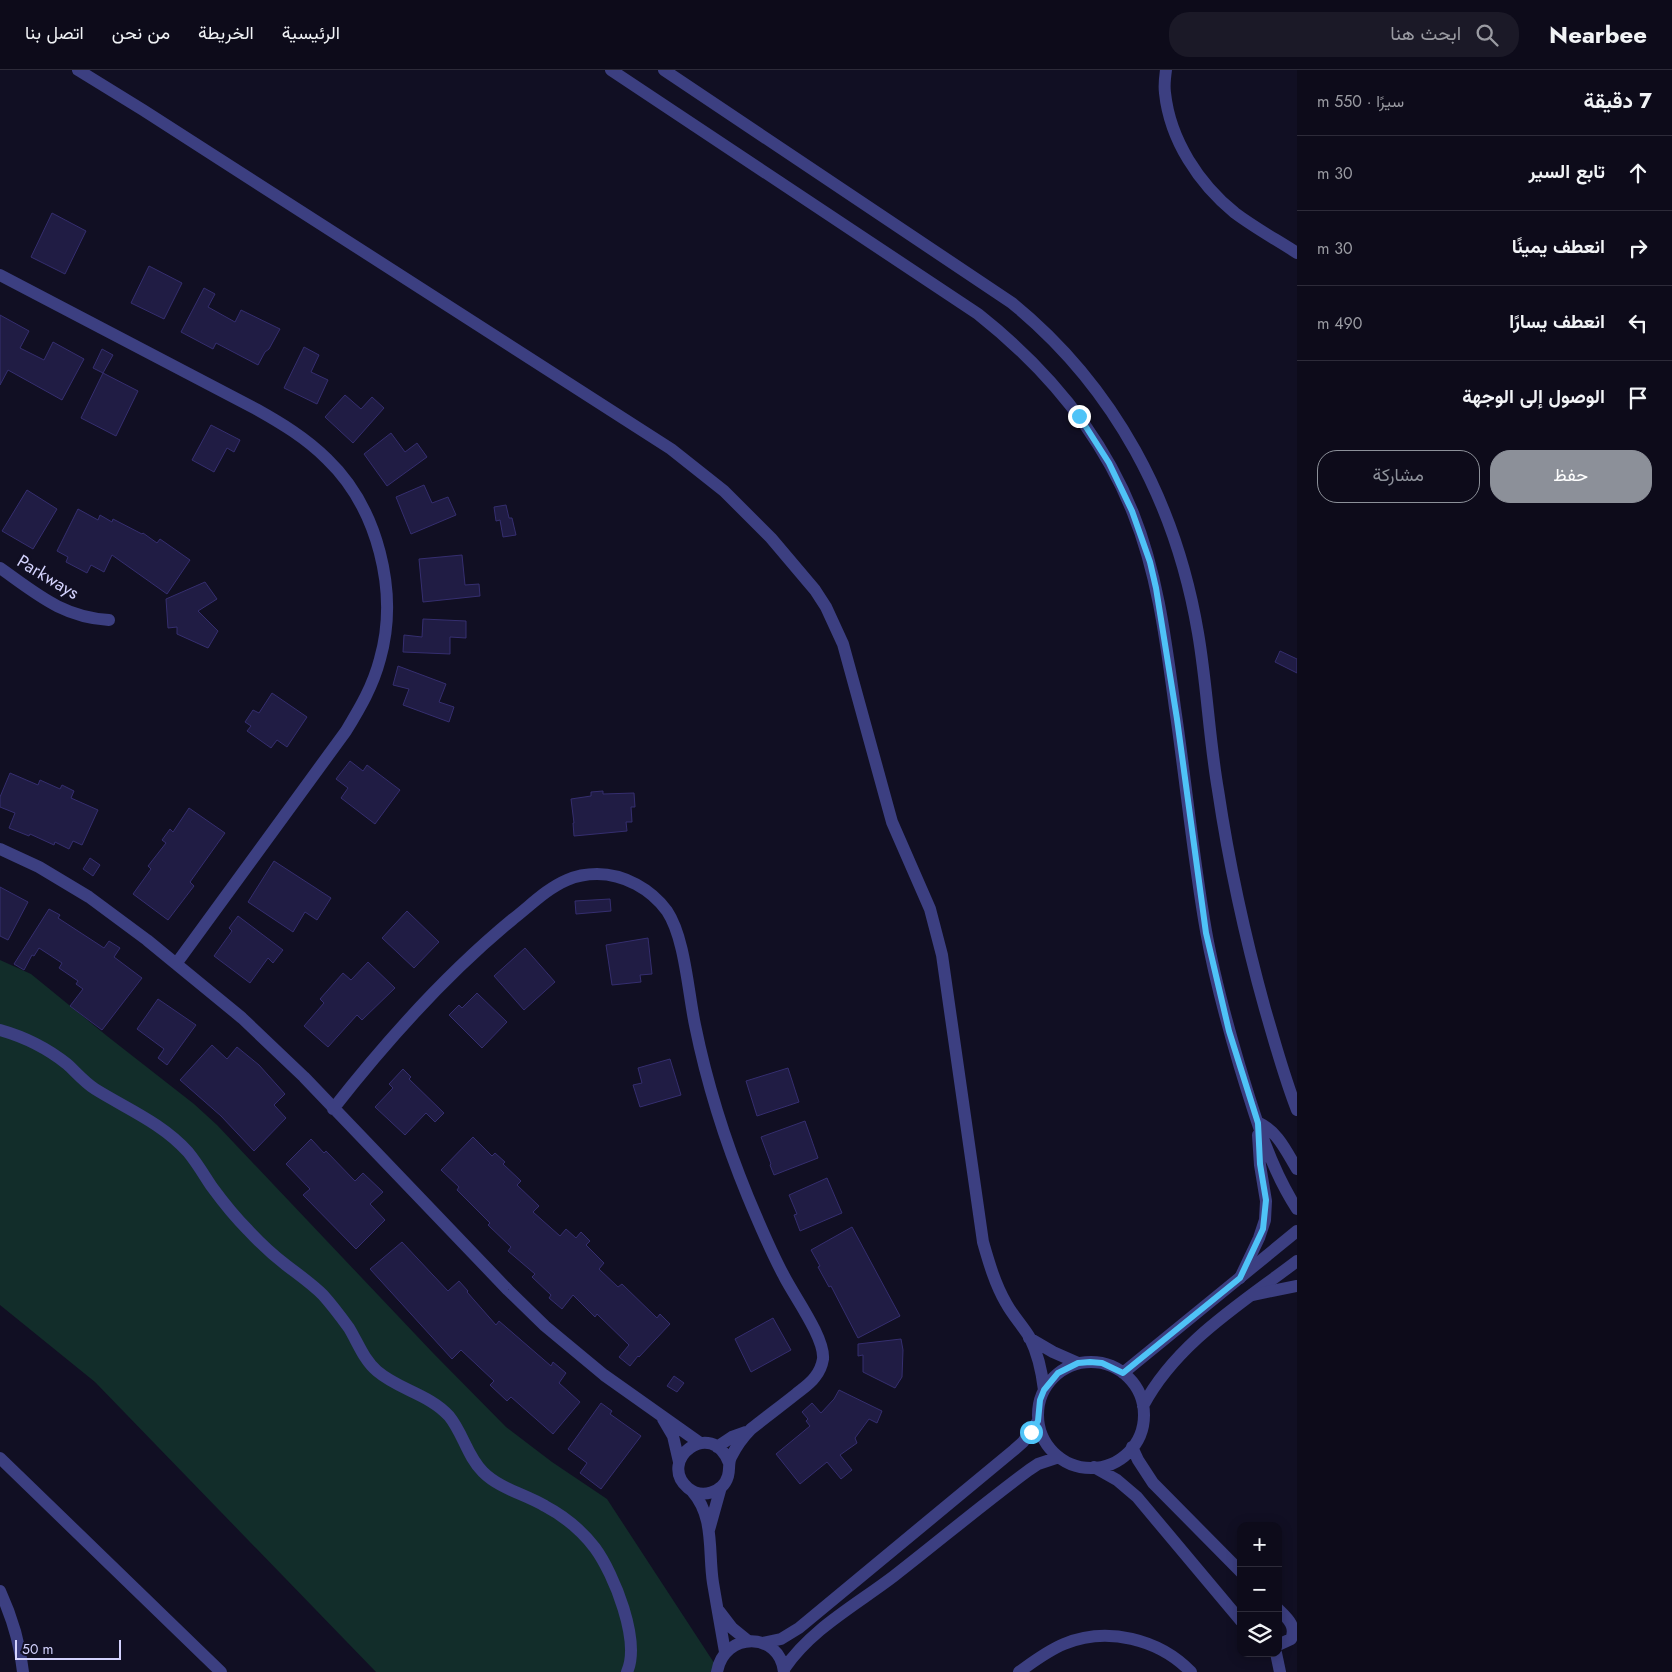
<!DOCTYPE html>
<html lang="ar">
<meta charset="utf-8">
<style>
body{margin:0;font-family:Jost,Vazirmatn,sans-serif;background:#1b1927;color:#f1f3f6;direction:rtl}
.controls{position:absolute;right:15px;bottom:15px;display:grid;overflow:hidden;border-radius:10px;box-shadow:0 2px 12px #0003}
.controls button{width:45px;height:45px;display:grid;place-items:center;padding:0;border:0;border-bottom:1px solid #2d2b39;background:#0d0b1a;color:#f1f3f6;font:25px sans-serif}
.scale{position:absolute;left:15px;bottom:12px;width:106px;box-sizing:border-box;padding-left:5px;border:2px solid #d4d3fe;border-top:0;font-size:14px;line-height:18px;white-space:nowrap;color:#d4d3fe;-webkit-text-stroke:4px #110f23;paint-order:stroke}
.stop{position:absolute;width:15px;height:15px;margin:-11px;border:4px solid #4fc3f7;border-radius:50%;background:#fff}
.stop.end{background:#4fc3f7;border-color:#fff;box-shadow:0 1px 5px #0008}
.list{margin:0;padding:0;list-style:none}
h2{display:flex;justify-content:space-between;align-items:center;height:65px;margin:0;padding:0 20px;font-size:21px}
h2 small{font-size:16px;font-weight:400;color:#9a9ba2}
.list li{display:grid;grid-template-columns:32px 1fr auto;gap:15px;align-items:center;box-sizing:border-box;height:75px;padding:0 20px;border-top:1px solid #2d2b39}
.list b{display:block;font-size:19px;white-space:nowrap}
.list em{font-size:16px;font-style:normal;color:#9a9ba2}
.actions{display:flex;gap:10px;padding:15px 20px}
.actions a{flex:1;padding:11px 0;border:1px solid #8c9099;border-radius:20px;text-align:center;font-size:18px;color:#8c9099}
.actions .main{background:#8c9099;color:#fff}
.icon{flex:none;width:28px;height:28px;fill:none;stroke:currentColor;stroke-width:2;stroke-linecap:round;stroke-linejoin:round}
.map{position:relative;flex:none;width:1297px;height:1602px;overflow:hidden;direction:ltr}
header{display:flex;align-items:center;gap:30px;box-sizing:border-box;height:70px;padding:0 25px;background:#0d0b1a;border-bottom:1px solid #2d2b39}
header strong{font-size:24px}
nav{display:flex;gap:28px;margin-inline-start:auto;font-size:18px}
.search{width:350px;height:45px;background:#1b1927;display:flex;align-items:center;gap:12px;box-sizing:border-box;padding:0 18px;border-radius:20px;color:#9a9ba2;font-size:19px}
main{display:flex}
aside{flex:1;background:#0d0b1a}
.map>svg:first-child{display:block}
.green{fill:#122d2a}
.building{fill:#201c44;stroke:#352e6f}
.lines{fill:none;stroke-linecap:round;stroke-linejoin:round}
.minor{stroke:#3c3f81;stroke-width:12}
.tertiary{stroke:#3c3f81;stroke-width:12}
.route{stroke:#4fc3f7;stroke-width:6}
.labels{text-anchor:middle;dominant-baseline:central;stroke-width:5;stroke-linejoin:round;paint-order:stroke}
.street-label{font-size:18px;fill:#d4d3fe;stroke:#110f23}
</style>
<header>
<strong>Nearbee</strong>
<div class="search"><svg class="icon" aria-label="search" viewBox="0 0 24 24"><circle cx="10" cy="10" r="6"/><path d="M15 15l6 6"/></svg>ابحث هنا</div>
<nav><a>الرئيسية</a><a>الخريطة</a><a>من نحن</a><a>اتصل بنا</a></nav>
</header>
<main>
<aside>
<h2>7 دقيقة<small>سيرًا · 550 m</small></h2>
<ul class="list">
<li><svg class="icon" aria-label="ahead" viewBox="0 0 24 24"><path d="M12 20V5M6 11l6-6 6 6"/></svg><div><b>تابع السير</b></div><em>30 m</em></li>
<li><svg class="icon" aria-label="right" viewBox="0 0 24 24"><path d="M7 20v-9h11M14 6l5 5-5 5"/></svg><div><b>انعطف يمينًا</b></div><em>30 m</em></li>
<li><svg class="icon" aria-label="left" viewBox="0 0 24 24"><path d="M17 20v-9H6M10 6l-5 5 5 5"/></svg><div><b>انعطف يسارًا</b></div><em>490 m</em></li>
<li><svg class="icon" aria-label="arrive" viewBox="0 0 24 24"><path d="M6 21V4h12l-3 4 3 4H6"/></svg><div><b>الوصول إلى الوجهة</b></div></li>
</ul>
<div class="actions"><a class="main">حفظ</a><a>مشاركة</a></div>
</aside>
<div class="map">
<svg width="1297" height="1602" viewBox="0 0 1297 1602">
<rect width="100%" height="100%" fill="#110f23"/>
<path class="green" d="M0 890 31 904 107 966 194 1034 217 1055 433 1283 506 1357 552 1392 607 1429 720 1602H376L95 1312 0 1235Z"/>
<path class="building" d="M52 143 86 161 65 204 31 187Z
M149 196 182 213 164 249 131 233Z
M204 218 215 224 208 237 235 252 241 240 280 259 269 279 265 282 258 295 216 273 213 279 181 262Z
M0 245 29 261 20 278 44 290 53 272 84 289 62 330 8 300 0 315Z
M304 277 319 285 311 302 328 310 317 334 284 318Z
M102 279 113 285 103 303 93 298Z
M103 303 138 321 116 366 81 348Z
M345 325 361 339 372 327 384 338 353 373 325 347Z
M211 355 240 370 234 382 227 378 214 402 192 390Z
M391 363 405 382 417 373 427 387 387 416 364 384Z
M424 415 432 433 448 427 456 445 411 464 396 427Z
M27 420 57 439 33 479 2 461Z
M506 435 509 448H512L516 465 503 467 500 450 496 451 494 437Z
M78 439 98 450 100 445 112 452 113 449 142 464 143 463 157 473 160 469 190 490 167 524 112 485 104 502 91 495 87 503 66 492 68 487 57 481Z
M462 485 465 515 479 514 480 526 423 532 419 489Z
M205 512 217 529 198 541 218 561 208 578 177 564V557L168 558 166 529Z
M423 549 466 551V568L450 567V584L403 582 404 565 422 567Z
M1280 581 1297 589V603L1275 592Z
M398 596 446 614 439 632 454 637 449 652 403 635 409 619 393 615Z
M272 623 307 647 287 677 277 670 271 678 247 661 251 656 245 652 253 640 259 643Z
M350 691 363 701 367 695 400 720 375 754 341 728 348 718 336 709Z
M10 703 38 715 40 710 60 719 62 715 74 721 71 728 98 740 82 775 73 771 69 779 55 772 54 775 30 764 29 766 9 758 15 743 0 737V727Z
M603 721V724L634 723 635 737H631L632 752H626L627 761 574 766 573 753H574L571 729 591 726V722Z
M189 738 225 763 190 812 194 816 168 850 133 824 151 799 148 796 166 773 162 770 170 759 173 762Z
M90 788 100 795 93 806 83 799Z
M274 791 331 828 317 850 305 842 293 862 248 832Z
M0 817 28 832 8 870 0 866Z
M610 829 611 841 576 844 575 831Z
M49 839 60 845 58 848 104 878 109 871 120 878 114 887 142 908 102 960 70 936 83 919 76 914 78 911 59 898 62 893 39 878 34 886 32 885 24 900 14 894Z
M407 841 439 872 414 898 382 868Z
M238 846 283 880 273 893 268 888 250 913 214 886 232 861 229 858Z
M648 868 652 904 640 905 641 912 612 915 606 875Z
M525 878 555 912 524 940 494 906Z
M368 892 395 918 362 950 357 945 328 977 304 956 324 933 320 929 343 903 351 910Z
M477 923 507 952 482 978 449 945 459 935 462 938Z
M158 929 196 955 167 995 158 988 164 979 137 959Z
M212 975 227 989 237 977 259 995 285 1024 274 1035 286 1048 254 1081 221 1046 180 1010Z
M670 989 681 1025 640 1037 633 1015 642 1013 638 998Z
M788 998 799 1032 757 1046 746 1011Z
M403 999 411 1007 409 1009 444 1043 435 1052 426 1043 405 1065 375 1037 393 1018 389 1014Z
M805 1051 818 1088 774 1105 770 1095 771 1094 761 1067Z
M473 1067 492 1086 495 1083 505 1092 503 1094 521 1111 517 1115 539 1136 533 1142 560 1166 566 1159 576 1168 581 1162 590 1171 586 1175 604 1193 599 1199 618 1217 622 1214 657 1248 660 1244 670 1254 639 1287 638 1286 630 1296 619 1287 629 1275 597 1244 595 1247 573 1225 562 1239 549 1228 551 1225 532 1207 535 1204 508 1181 511 1177 488 1155 490 1153 457 1120 459 1117 441 1100Z
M311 1069 324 1083 326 1081 355 1111 363 1103 383 1122 370 1134 385 1150 356 1179 303 1125 310 1119 286 1094Z
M827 1108 842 1143 800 1161 794 1145 797 1144 789 1125Z
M852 1157 900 1246 858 1268 831 1216 829 1217 818 1197 820 1196 811 1180Z
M402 1172 448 1221 459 1211 468 1221 467 1222 496 1255 499 1251 551 1296 553 1292 566 1303 559 1313 580 1332 553 1364 511 1327 507 1331 490 1315 494 1311 461 1280 452 1289 370 1199Z
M773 1248 791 1280 751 1302 735 1269Z
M901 1269 903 1280 902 1307 895 1318 863 1302V1285L858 1286V1274Z
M674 1306 684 1313 677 1322 667 1316Z
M839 1320 882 1341 877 1353 869 1349 855 1368 857 1373 840 1385 852 1400 841 1409 827 1392 800 1414 776 1384 810 1356 806 1351 808 1349 802 1342 812 1333 821 1343 834 1329Z
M601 1333 612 1341 610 1344 641 1366 601 1419 580 1403 587 1393 568 1379Z"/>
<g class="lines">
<path class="minor" d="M78 0 143 40 671 379 724 421 771 468 815 520 826 537 843 574 892 752 930 839 942 885 983 1172C989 1193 995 1214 1006 1233 1013 1246 1023 1256 1030 1268 1038 1284 1042 1303 1044 1320
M1166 0C1165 7 1164 16 1165 23 1170 70 1199 114 1235 143 1255 158 1277 170 1297 183
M0 205 256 339C281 353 306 368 327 389 378 438 399 522 380 589 373 616 360 638 346 661L176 894
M0 498C37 524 62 547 109 550
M0 779 39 797 89 827 147 870 242 948 304 1007 508 1220 545 1256 604 1305 700 1373
M0 960C25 967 47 978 67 994 76 1002 84 1012 95 1019 127 1039 162 1053 188 1082 197 1093 204 1105 212 1117 223 1132 235 1147 248 1160 260 1173 273 1185 286 1195 299 1205 312 1214 323 1225 332 1235 341 1247 349 1258 358 1273 364 1290 377 1301 399 1320 429 1324 449 1346 463 1363 467 1386 483 1402 500 1419 525 1424 545 1436 564 1446 582 1461 595 1478 614 1504 641 1571 627 1602
M333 1039C387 970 445 905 513 849 530 836 546 819 567 810 576 806 587 804 597 804 624 804 651 819 667 841 685 868 688 922 695 955 707 1014 725 1071 748 1127 759 1153 770 1180 784 1206 794 1226 825 1268 823 1289 822 1295 819 1302 815 1307 810 1314 802 1319 796 1324 781 1336 766 1347 751 1359 743 1367 736 1377 731 1387 728 1393 730 1399 728 1406 723 1423 701 1429 688 1418 656 1390 712 1347 729 1393
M1029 1268 1053 1282 1078 1293
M1038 1345a53 53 0 1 1 106 0a53 53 0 1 1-106 0Z
M1123 1303 1297 1161
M1143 1336C1176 1273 1242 1233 1297 1191
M663 1349 673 1366 679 1392
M717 1377 732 1367 746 1362
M1132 1377 1138 1390 1153 1413 1241 1502
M0 1388 221 1602
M1094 1397 1117 1410 1137 1427 1241 1551
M692 1421C715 1447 708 1481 713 1513 717 1536 721 1560 725 1582
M709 1460 721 1417
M0 1521C12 1547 20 1573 23 1602
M1278 1539C1287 1548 1297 1556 1291 1569L1278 1575
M719 1541 732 1558 748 1571
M763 1573 781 1569 799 1558 1014 1380 1023 1372 1038 1351
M1276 1583 1280 1602
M784 1599C811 1559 856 1535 894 1506 939 1471 983 1434 1029 1400L1038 1394 1059 1387
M717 1602C724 1561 780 1561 784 1602
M1019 1602C1033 1592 1047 1581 1064 1574 1107 1556 1159 1569 1191 1602"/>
<path class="tertiary" d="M611 0 978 244C1045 297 1101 363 1133 443 1158 505 1166 572 1175 638 1186 712 1193 787 1206 861 1214 906 1226 950 1239 994 1254 1043 1269 1096 1297 1139
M664 0 1012 233C1115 317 1176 433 1198 563 1207 615 1209 668 1218 720 1229 794 1245 867 1265 939 1275 973 1284 1007 1297 1040
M1259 1053C1278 1062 1286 1081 1297 1099
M1240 1208 1259 1168 1265 1150 1266 1131 1260 1095 1258 1065
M1252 1225 1297 1216"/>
</g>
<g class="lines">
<path class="route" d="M1031 1362 1038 1351 1040 1330 1044 1320 1058 1303 1078 1293 1090 1292 1102 1293 1123 1303 1240 1208 1263 1159 1266 1130 1260 1094 1258 1053 1229 961 1206 863 1177 649 1156 518 1150 492 1132 441 1109 393 1079 346"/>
</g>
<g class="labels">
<g class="street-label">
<text transform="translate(48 507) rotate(31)">Parkways</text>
</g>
</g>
</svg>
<div class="controls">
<button>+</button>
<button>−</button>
<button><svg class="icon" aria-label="layers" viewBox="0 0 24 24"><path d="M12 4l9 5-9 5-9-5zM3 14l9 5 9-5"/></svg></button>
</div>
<div class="scale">50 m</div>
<div class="stop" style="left:1031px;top:1362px"></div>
<div class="stop end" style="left:1079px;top:346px"></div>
</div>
</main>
